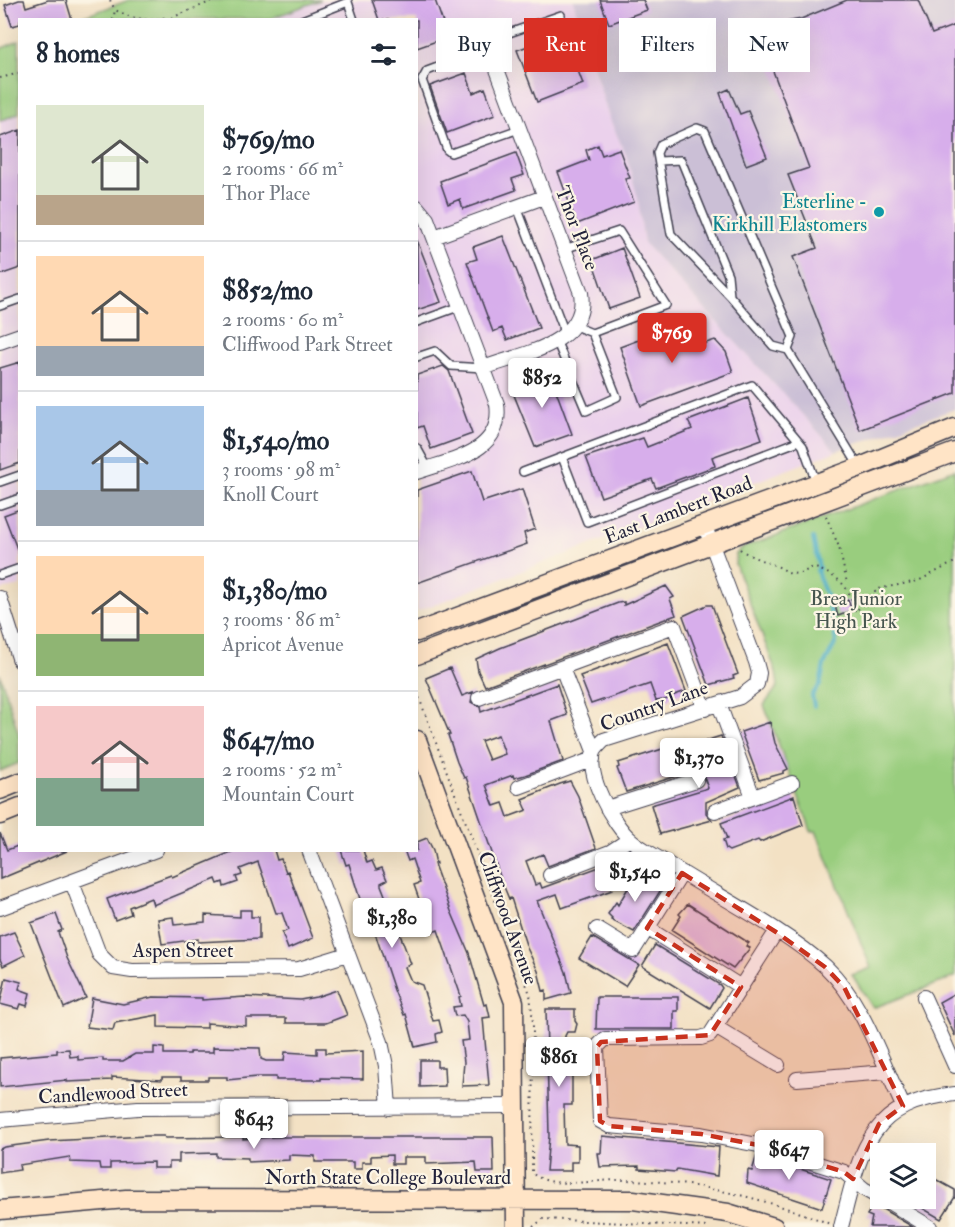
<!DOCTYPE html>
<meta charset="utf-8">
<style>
body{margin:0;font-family:"IM FELL Double Pica",serif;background:#f2f2f3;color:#1f2937;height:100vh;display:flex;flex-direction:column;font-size:22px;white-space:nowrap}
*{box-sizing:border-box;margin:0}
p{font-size:20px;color:#747a83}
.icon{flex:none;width:33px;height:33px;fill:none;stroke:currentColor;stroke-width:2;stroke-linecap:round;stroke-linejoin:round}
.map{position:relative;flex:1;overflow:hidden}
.side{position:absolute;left:18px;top:18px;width:400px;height:834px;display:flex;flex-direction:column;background:#fff;border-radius:0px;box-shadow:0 6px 24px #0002}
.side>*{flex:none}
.banner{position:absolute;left:436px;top:18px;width:428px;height:54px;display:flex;gap:12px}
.fabs{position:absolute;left:870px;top:1143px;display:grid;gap:12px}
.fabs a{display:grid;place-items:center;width:66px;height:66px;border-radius:0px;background:#fff;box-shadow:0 6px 24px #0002;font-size:30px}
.price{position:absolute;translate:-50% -51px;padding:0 14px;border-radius:6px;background:#fff;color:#222;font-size:20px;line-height:39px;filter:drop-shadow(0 2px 3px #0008)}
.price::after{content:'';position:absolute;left:50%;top:36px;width:18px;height:14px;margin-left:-9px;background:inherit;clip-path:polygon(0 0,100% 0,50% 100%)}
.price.on{background:#d93025;color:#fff}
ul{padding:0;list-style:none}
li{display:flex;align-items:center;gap:18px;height:150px;padding:0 18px}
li+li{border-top:2px solid #e0e1e3}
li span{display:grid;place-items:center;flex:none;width:168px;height:120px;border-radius:0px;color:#555}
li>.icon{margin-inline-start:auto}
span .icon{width:72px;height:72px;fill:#fffc;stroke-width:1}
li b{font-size:26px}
h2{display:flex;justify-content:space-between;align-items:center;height:72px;padding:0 18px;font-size:26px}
.pill{padding:0 21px;border-radius:0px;background:#fff;box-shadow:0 6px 24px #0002;font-size:21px;line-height:54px}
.pill.on{background:#d93025;color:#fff}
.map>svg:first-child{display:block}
.built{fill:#ebd1ec}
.industrial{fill:#cbbfd6}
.green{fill:#99cd7e;stroke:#5e785c;stroke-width:1.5}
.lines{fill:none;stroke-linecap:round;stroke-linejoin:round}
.stream{stroke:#46acc6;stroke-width:4}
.building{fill:#d7aeeb;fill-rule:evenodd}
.lane-casing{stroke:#413f50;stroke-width:10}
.street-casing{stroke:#413f50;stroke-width:16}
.secondary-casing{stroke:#413f50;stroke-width:21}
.path{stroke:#413f50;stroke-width:2;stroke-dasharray:1.5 4.5;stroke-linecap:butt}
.lane{stroke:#fff;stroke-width:7}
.street{stroke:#fff;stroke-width:14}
.secondary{stroke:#ffe4c6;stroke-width:18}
.marked{fill:#c8321e;fill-opacity:0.2;stroke:#c8321e;stroke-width:4.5;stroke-dasharray:12 8;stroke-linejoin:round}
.culture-dot{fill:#0f9aa8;stroke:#fcf5e5;stroke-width:2}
.labels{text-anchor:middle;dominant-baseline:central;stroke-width:4.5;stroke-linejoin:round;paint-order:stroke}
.culture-label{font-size:20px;fill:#0d838f;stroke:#fcf5e5;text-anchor:end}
.street-label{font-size:20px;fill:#22223b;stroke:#fcf5e5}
.park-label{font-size:20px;fill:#46554f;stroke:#fcf5e5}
</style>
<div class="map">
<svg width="955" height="1227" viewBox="0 0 955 1227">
<rect width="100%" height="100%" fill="#fcf5e5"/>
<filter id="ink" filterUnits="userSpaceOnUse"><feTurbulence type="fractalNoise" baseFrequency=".0167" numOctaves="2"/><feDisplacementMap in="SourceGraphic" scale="12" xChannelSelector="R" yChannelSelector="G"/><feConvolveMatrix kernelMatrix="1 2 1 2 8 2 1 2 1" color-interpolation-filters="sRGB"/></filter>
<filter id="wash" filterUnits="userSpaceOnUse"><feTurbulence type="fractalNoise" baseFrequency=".008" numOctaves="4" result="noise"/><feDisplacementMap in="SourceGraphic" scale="24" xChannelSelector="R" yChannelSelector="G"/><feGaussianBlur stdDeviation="1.35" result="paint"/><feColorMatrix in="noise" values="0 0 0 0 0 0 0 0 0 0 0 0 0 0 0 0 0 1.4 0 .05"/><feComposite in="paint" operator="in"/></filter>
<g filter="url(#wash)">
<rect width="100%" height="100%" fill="#f3e1c4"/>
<path class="built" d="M321,0H573L609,117L626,155L638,198L644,243L836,451L417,611V20H269Z
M19,113L20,586L0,590V121Z"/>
<path class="industrial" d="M573,0H955V409L836,451L644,243L638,198L626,155L609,117Z"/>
<path class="green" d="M129,0H321L269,19H77Z
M19,41V113L0,121V49Z
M955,469V977L873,1008L852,975L871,968L816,831H811L764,705L778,686L776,672L735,564L736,554L742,548Z
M0,674L19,735V763L0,771Z"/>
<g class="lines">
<path class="stream" d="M813,538L819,568L817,570C819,580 824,588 827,598C831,610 833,629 836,642L824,665L820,685L812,695L814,706"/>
</g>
<g id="blocks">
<path class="building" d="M19,0H24L26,7L48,0H66L72,20H20V24L12,26L5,5Z
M372,0H435L448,37L417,48V20H379Z
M600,0H643L647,10L609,24Z
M847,0H918L932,34L955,25V393L860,430L793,257L817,248L788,175L809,168L763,44L781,33L776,24L801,19Z
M564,33L583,84L537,102L517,50Z
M466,73L473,93L485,88L495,115L447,133L430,86Z
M729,89L740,114L748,111L767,157L746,165L720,93Z
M20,130V268L0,275V137Z
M598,145L602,155L619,149L630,178L625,179L634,202L577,224L558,172L589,160L586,150Z
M516,153L524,175L512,179L516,190L463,209L460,199L448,204L440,181Z
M503,236L539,328L507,340L502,328L493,332L467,262L477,259L473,247Z
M417,240L441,302L417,310Z
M622,248L640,298L609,309L592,260Z
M673,327L675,335L688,330L694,347L715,340L726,352L733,372L641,406L620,347Z
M20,362V463L0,470V368Z
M443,366L449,371L472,434L431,449L423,426L417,428V375Z
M548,369L572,434L535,447L514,395L524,390L520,379Z
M748,398L762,439L712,457L715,466L656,488L652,479L601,497L586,457L643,438L647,447L692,429L688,421Z
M472,471L482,502L522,489L535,529L524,533L527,544L417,583V490Z
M20,509V553L19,554L4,515Z
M666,586L674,597L670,599L676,615L485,686L478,671L476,659L500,648L618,603L624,602V605Z
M848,600L852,611L838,616L835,606Z
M707,605H712L738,674L733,676L734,678L709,685L683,616Z
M668,643L686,691L669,697L670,699L656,701L650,684L591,704L580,676Z
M450,668L462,696L473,692L471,702L480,707L481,712L557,684L567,715L551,721L563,761L525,775L514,778L513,775L486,785L494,806L503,803L508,817L527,810L522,799L560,784L570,781L578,796L596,848L548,866L543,854L526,861L535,885L540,883L542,888L602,866L612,890L562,908L557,894L537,901L566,972L571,993L546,1000V990L543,991L538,971L527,948L511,898L509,899L502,882L466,777L464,778L457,762L448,735H450L426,678ZM498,735L505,754L489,760L481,741Z
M770,722L775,743L788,769L784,771V773L759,780L741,732Z
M721,736L740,787L706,802V813L712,820L660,834L651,805L708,788L692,745Z
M672,746L678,758L674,759L680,775L626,792L617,768L619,767L618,763Z
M794,796L803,825L760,842L758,840L729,851L726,849L723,840L727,839L721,823Z
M0,833L7,850L20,845V850L67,851L0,879Z
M427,838L433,850L436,864H434L451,911L469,953L484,1005L487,1004L490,1017L483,1018L489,1085L462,1086L464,1062L461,1041L469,1040L467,1022L463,1015L455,1016L453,1007L461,1006L459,997L461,996L438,930L433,932L431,927L424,929L420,918L425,916L414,885L420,883L412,859L408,861L404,850H417V842Z
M236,850H274L277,860L281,859L286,872L288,871L313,938L288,949L282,933L288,930L282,913H276L258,862L240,869L242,875L236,877L238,882L224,887L223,882L218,884L216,879L153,905L151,898L129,907L131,914L115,920L107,899L171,875L172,877Z
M341,850H363L367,863L372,861L376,870L382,868L387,880L381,883V885L388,903L382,905L388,924L395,921L411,964L405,967L411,981L422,985L433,1021L439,1020L442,1032L436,1034L437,1042L415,1047L406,1014L404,1015L394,990L372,924L364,912L349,864L346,865Z
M637,873L662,888L634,932L611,920L612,918L608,914L616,902L618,905Z
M688,904L749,943L746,946L750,948L733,969L672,930L681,916L679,914Z
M240,910H251V917H259V939L198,942V939L162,944L158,919L173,917L174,925L205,922V915L240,917Z
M56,914L62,930L58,932L67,958L86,998L64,1008L31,923Z
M14,932L25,955L3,966L0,959V937Z
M592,937L639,965L625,986L579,958Z
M655,945L720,985L722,988L710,1008L642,966Z
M6,978L21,982L19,989L30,993L27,1006L21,1004L19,1009L0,1004Z
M337,990L347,1015L326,1023H286V1018H246V1026L207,1023V1028L158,1027V1015L115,1023L113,1030L87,1027L92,998L123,1004L153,997L202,998V1000L245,997L300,1000L316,997Z
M955,993V1036L939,1002Z
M597,997H678V1011H674V1029H596Z
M546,1009H575V1021L577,1024L575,1032H567L565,1036V1055L570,1054L572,1078V1105H564L565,1144L578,1145V1162H571V1171H546L549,1136Z
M154,1047L164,1048V1054H190V1052H213V1047L260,1048L261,1059L266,1061H284L285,1052L317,1054V1048H326V1053L363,1051V1079L321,1078V1080H276V1077H257L227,1080V1077H208V1080H181V1077H162V1080L112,1077V1080L67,1082V1080L0,1087V1058L57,1053V1050L69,1049L70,1057L78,1056V1060L103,1058V1061H123L135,1054H154Z
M420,1060H437V1067H444L445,1086L420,1087Z
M147,1136H164L165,1138L243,1137V1139L275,1137H493L494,1172H477L476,1162L426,1164V1157H403V1164H392V1155L371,1156V1162H362V1169H353V1162H315V1156L289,1155V1160L248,1162V1158L216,1157V1153L179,1154V1162H169V1168H153V1162L110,1163V1169H100L99,1163L70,1162L69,1157L19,1165L20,1170L0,1173V1149L4,1147L49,1141Z
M602,1136L719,1147L717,1176L677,1169L676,1172L639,1169V1166L600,1167L598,1153H601Z
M757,1155L831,1179L822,1208L747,1183L748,1170L752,1171Z
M926,1174L955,1190V1197L941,1219L905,1198H926Z
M873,1205L879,1207L913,1227H870L872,1217L867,1215Z"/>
</g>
</g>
<g filter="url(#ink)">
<use href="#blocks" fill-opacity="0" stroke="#413f50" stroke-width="1.5"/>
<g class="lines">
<g class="lane-casing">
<path id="lane" d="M302,20L348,2L354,20
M519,129L451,153L447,150L422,80L427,71L489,48L509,33L561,15
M659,161L681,160L728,275L730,296L773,346L788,350L858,465
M517,207L562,325L563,335
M564,249L619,231L666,305L592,333
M730,296L671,234L657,153L661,144L697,128L705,131L793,337L788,350
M0,306L20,299
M417,322L461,306
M556,340L586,411L617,397L592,333L575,326
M417,357L435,351L451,366L483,368
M417,448L428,468
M562,457L587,522L799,441
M523,472L752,385L803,446L816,482
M0,482L20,475
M0,505L20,498
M0,575L20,568"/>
</g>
<g class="street-casing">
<path id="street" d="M417,207L427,219L497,404C504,452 453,459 417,472
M434,237L544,197
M0,342L20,335
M483,368C521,354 589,344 581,293L489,48
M704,524L756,662L759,673L757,684L740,697L604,740C601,743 597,747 595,750C583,772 614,826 631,840C641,849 654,855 665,862C715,895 783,928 826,967C864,1003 881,1060 903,1106
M0,598L20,661
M562,668L594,751
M479,698L674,626L705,709
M719,704L753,797
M519,787L593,759
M607,808L696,780
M715,811L792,783
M309,850L381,1042L386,1066L389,1108
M550,875L610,852L630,839
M72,882L99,954L113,968L132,971L299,969L348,954
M0,908L156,850
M647,928L741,987
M597,929L633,951L682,873
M776,932L710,1035L701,1038L605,1039L597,1047L600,1121L609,1126L701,1134L758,1145L844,1172L864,1189L880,1198
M924,997L955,1066
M717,1028L778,1065
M797,1079L887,1072
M0,1120L138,1108L515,1106
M882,1198L930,1227
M841,1227C860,1153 867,1102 955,1094"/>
</g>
<g class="secondary-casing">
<path id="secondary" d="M417,632L860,467L955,428
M417,655L955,452
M417,740L514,1002L516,1227
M0,790L20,782
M0,815L20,807
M0,1210L126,1199L633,1200L728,1213L774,1227"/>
</g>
<path class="path" d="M110,0L115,10
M113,20L115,10L131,17L148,20
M151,20L168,17
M166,20L215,0
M0,78L20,73
M826,516L839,547L847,583
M740,549C755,561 775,562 790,574L802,573L813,567C839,577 849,584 855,612L878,589L918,581L955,562
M417,692L530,994L533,1023L532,1173C552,1190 593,1180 618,1180C690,1180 763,1197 830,1224
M533,1227L543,1219L708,1227"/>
<use href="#lane" class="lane"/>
<use href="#street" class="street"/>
<use href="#secondary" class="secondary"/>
</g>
</g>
<path class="marked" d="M682,873L776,932L825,967L844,987L903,1106L879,1124L853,1179L844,1172L758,1145L701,1134L609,1126L600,1121L597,1047L601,1042L710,1035L741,987L647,928Z"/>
<circle class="culture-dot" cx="879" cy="212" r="6"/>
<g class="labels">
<g class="culture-label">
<text x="867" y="201">Esterline -<tspan x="867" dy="23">Kirkhill Elastomers</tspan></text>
</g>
<g class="street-label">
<text transform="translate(577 228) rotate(69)">Thor Place</text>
<text transform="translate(678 510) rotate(-21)">East Lambert Road</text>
<text transform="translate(654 706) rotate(-20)">Country Lane</text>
<text transform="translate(508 918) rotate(70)">Cliffwood Avenue</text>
<text x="183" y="950">Aspen Street</text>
<text transform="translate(113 1093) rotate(-3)">Candlewood Street</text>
<text x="388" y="1177">North State College Boulevard</text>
</g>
<g class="park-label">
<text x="856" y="598">Brea Junior<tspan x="856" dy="23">High Park</tspan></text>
</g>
</g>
</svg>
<div class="fabs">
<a><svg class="icon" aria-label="layers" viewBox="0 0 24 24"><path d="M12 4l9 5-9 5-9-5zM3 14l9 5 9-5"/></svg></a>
</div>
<b class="price on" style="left:672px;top:364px">$769</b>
<b class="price" style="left:542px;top:409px">$852</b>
<b class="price" style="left:699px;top:789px">$1,370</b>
<b class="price" style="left:635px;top:903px">$1,540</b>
<b class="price" style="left:392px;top:949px">$1,380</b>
<b class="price" style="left:559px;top:1088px">$861</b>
<b class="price" style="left:254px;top:1150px">$643</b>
<b class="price" style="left:789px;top:1181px">$647</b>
<div class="banner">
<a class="pill">Buy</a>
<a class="pill on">Rent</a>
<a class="pill">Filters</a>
<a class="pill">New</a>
</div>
<section class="side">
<h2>8 homes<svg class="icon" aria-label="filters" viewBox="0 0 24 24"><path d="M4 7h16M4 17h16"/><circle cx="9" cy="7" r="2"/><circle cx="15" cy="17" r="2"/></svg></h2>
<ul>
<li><span style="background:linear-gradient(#dfe7d0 75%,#b9a48a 0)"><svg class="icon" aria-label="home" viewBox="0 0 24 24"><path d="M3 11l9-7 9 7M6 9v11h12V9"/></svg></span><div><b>$769/mo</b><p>2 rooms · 66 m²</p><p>Thor Place</p></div></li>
<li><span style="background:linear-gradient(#ffd9b3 75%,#9aa5b1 0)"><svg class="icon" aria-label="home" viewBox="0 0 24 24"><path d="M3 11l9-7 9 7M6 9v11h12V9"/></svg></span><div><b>$852/mo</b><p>2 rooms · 60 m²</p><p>Cliffwood Park Street</p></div></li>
<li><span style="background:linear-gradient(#a9c7e8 70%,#9aa5b1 0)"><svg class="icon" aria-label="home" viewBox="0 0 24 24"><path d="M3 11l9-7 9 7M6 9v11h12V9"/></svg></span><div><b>$1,540/mo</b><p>3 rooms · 98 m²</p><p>Knoll Court</p></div></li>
<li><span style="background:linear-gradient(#ffd9b3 65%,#8fb573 0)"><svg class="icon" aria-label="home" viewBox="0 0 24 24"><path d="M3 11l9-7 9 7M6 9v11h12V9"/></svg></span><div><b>$1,380/mo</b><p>3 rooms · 86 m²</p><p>Apricot Avenue</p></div></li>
<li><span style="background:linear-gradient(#f6c9c9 60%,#7fa58c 0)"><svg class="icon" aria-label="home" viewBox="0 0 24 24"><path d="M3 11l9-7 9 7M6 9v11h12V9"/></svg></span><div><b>$647/mo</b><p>2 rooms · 52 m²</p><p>Mountain Court</p></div></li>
</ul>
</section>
</div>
